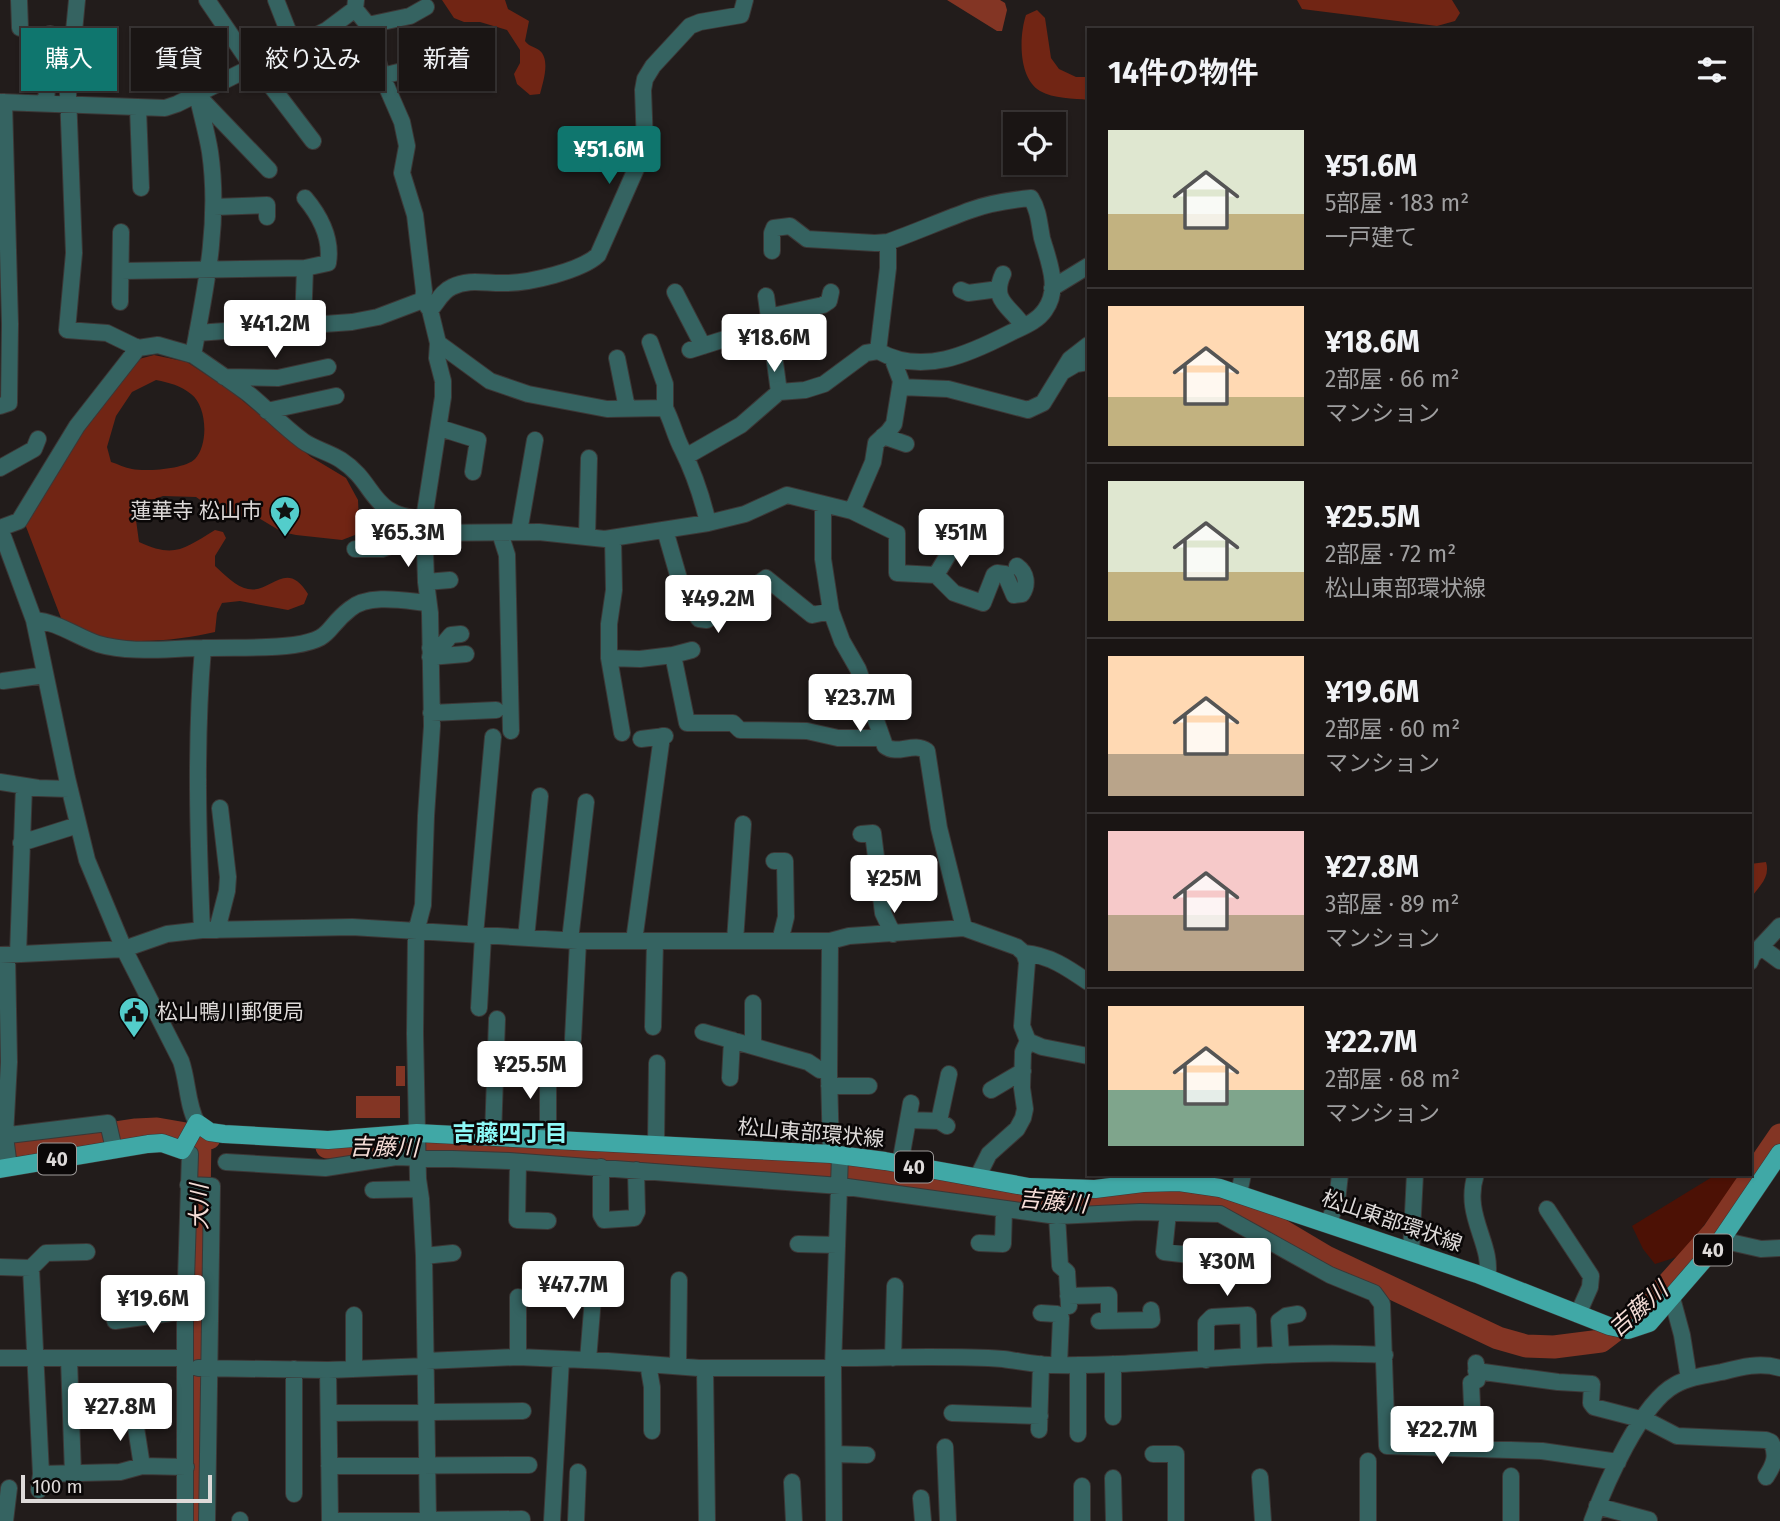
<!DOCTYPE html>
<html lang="ja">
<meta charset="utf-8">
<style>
body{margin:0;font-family:"Fira Sans","Noto Sans JP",sans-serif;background:#231e1d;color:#f1f3f6;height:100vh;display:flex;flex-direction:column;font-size:26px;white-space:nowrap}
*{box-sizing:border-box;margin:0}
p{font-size:23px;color:#9f9fa0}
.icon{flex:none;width:38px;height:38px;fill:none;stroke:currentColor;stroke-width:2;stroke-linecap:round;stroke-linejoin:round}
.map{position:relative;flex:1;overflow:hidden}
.drawer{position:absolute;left:1087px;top:28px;width:665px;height:1148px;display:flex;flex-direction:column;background:#1a1514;border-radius:0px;box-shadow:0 2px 5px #0004,0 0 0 2px #383434}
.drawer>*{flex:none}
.hud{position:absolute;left:21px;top:28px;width:665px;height:63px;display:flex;gap:14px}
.fabs{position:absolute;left:1003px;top:112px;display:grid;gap:14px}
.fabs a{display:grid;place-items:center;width:63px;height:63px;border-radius:0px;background:#1a1514;box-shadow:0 2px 5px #0004,0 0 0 2px #383434;font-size:35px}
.scale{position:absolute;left:21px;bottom:18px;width:191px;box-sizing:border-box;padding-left:7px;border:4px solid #dedad9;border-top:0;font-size:19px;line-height:24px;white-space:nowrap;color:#dedad9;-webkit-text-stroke:5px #0a0707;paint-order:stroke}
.price{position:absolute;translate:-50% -60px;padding:0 16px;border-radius:7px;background:#fff;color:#222;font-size:23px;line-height:46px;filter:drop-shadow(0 2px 4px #0008)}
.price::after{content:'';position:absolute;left:50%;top:42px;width:21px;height:16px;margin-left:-10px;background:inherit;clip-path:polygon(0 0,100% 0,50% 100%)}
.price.on{background:#0f766e;color:#fff}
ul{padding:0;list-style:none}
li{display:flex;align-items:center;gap:21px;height:175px;padding:0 21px}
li+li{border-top:2px solid #383434}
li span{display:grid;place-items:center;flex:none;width:196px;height:140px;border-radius:0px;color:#555}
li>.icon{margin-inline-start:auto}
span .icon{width:84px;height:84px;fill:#fffc;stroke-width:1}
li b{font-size:30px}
h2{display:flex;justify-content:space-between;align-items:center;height:84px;padding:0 21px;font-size:30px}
.pill{padding:0 24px;border-radius:0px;background:#1a1514;box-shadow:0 2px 5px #0004,0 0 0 2px #383434;font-size:24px;line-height:63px}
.pill.on{background:#0f766e;color:#fff}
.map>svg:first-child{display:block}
.green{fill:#4c1105}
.forest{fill:#712514;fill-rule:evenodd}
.water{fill:#833524}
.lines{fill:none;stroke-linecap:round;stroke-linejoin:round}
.river{stroke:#833524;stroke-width:23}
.minor-casing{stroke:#3c3736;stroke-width:18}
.major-casing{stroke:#3c3736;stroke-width:19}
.minor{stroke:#356361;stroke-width:16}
.major{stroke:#40a8a6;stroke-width:18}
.labels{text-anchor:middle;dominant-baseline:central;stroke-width:5;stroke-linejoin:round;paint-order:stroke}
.shield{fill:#0a0707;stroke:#9e9b9a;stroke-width:2}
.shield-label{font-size:19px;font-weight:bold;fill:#dedad9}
.poi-label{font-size:21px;fill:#dedad9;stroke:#0a0707;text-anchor:end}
.street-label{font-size:21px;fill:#dedad9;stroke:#0a0707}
.neighbourhood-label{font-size:23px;font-weight:bold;fill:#8df8f6;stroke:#0a0707}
.water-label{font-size:23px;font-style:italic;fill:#f5ddd7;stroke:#0a0707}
</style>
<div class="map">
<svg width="1780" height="1521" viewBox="0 0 1780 1521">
<rect width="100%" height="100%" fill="#221c1b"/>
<path class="green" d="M1717,1174H1733L1736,1178L1735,1185L1680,1256L1655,1264L1643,1249L1632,1226Z"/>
<path class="forest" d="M442,0H505L508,9L529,21L525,41C530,47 533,46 539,50C551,59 543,82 540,94L530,95L517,84L514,74L520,63V50L507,30L480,22H464L454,18Z
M1297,0H1452L1460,13L1455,21L1437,26L1302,9Z
M1037,10L1045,18L1051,58L1059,69L1076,77H1088V100C1074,98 1053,99 1040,91C1018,78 1019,36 1026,15Z
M154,355L187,362L231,391L311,457L346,478L358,500L359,522L355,535L342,540L296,535L282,532L257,517L224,516L196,497L163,496L147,502L136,520L139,542C175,559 185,548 215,530L223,532L226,538L215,556V566C224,574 236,587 248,589C271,594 286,558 308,594L304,604L288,610L240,601L222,603L217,613L215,632C180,640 130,646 95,635C84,632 72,624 61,618L25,524L82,429L139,359ZM156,380C170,383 180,385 191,394C207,406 209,444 195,459C185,469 146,472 132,469C125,468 118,464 111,462L107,447L116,416L132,392Z
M1766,862C1771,879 1757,887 1750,900V864Z"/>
<path class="water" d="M947,0H1000L1005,3L1007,10L1002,31H997Z
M396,1066H405V1086H396Z
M356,1096H400V1118H356Z"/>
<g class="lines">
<path class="river" d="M327,1147L473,1148L717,1162L872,1175L1064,1206L1163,1201L1210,1200L1226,1203L1247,1210L1326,1257L1498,1338L1526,1346L1554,1347L1601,1341L1635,1315L1664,1288L1713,1233L1780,1135
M0,1150L136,1130L157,1129L209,1138
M197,1521L196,1389L200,1137"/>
<g class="minor-casing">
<path id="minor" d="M19,0L20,28
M77,0L68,94L74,253L67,330L107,333L138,348
M207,0L252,66
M276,0L294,46
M355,9L368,25L382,76L402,122L407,146L402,173L415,215L424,291L423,300L430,310L438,343L437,358L443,381V397L424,519L426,582L430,613L432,726L426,816L423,905L416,932L415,1034L418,1179L421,1199L424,1256L428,1521
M368,25L410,16L426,7
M313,37L323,59
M255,65L313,141
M382,76L427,65
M198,96L269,170
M0,102L165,108L177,104L327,30L355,9L356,0
M46,104L50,34
M138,108L141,188
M1031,198C1039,211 1039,223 1042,238C1048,260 1061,288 1045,310C1037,322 1022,327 1010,333C969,354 922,376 878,351L888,268V242C916,232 943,220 971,210C990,203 1010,200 1031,198Z
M214,207L267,205V217
M772,251V233L774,228L790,226L807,239L875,243L888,242
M305,268L328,263C332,239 320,216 305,198
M121,271L305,268L303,325
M1003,274C990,302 1012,307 1023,326
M1052,288L1088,266
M961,290L968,293L999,289
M675,292L703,346
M766,296L779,392
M120,302L121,232
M430,310C438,302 441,292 452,287C469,278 487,284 506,283C529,283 581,271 598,255L643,153L645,145L643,90L645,79L653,66L690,26L700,22L741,15L745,0
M768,317L823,305L829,301L831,292
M197,333L352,322L378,317L423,300
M650,342L665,384V408
M438,343L490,381L528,394L607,409L665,408C672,421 675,436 682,449C694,473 702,497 708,523
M690,350L769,325
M193,355C212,368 231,381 250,395C268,410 284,427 303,441C314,449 329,452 341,460C378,484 368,516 424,519
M617,358L627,408
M1064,371L1076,364L1088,362
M224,377L278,378L328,367
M900,387L948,389L1028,410L1043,403L1070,359L1088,345
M0,406L9,403L10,324L4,102
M267,411L336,396
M440,428L478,440L473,472
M883,436L906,444
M687,456L741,425L779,392L805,390L824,384L866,353L878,351
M0,468L34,449L38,439
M823,504V559L831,611L842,641L858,669L885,746C898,756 913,741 927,751L939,828L964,928
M852,511L873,462L876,443L888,432L894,424L901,381L893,360
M0,528L34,620L67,778L87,860L124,949L181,1061C188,1081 187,1105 197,1123
M0,528L19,521L77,426L138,348L158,345L193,355C206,287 220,221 210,152C207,133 201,113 197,94
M665,530L680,582L681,594L699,619L707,620L766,578L812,615L831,611
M519,532L535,440
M500,533L507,555L511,731
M587,537L589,458
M613,538L614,590L609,624V658L640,659L673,655L687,723H733L740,730L807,731L838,738H880
M355,549H382L426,533L539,532L605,539L708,523L745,514L787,495L852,511L897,533V573L936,575L954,593L983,603L994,575L997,573L1005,574L1014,595L1022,594C1028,585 1027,573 1017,566
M936,575L954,545L968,540
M426,582L450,580
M34,620C58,622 75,636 98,644C132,654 169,648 204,648C234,647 264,649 294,645C334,639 324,629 350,609C369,593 406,601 428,603
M430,648H440L451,635L461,634
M673,655L692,650
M430,657L466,654
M609,658L622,733
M3,681L45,675
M431,713L496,710
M641,739L665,736
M0,782L38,788L69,789
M861,834L873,833L883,913L893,934
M21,843L78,825
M774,861H785L786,917L780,941
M202,930C198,836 195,742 203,648
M217,930L227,891L228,877L220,808
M475,935L493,737
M526,938L540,796
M570,940L586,802
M634,941L662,736
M735,941L743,824
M830,941L829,1074L831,1154
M1761,947L1780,961
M1024,953C1049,955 1068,968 1088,982
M18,954L24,786
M0,955L124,949L167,934L202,930L352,927L578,941H830L849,936L964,928L1017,947L1024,953L1027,962L1022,1026L1028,1041L1042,1047L1088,1056
M7,955L9,1062L5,1136L9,1167
M1750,962L1752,956L1780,926
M753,1003V1045
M479,1008L483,936
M653,1027L655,941
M703,1032L808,1062L820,1070H829
M573,1039L578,941
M730,1078L732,1040
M829,1086H869
M991,1090L1023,1071
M908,1120L939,1121L947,1126
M939,1121L949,1074
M0,1136L108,1123L114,1149
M493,1136L497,1019
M548,1138V1065
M656,1144L657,1063
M182,1150L190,1154L185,1311V1521
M226,1162L325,1168L396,1157L509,1161L840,1186L1057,1216L1140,1212L1220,1214L1330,1275L1374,1293L1382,1304L1387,1446L1542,1451L1618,1462
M518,1162L517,1220L548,1221
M900,1164L911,1103
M601,1167V1215L604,1220L634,1218L637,1212L636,1170
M1476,1174C1462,1216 1494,1244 1487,1278
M977,1178L989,1154L1017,1129L1023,1118L1025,1109L1022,1088L1023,1052L1028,1041
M188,1185L212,1186L207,1521
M373,1190L419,1189
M1239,1193L1243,1174
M1547,1209L1591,1276L1590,1287L1578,1314
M1168,1213L1164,1252L1190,1255
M1057,1216L1060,1266L1067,1272L1069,1306
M1328,1224L1337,1201L1340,1174
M1721,1240L1761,1249L1780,1248
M979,1243L1003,1244L1004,1209
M798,1244L837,1245
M1411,1252L1415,1174
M424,1256L453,1253
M0,1267L31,1268L46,1253L87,1252
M31,1268L41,1474L39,1490
M1068,1296L1109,1295V1321
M518,1297V1357
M1672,1298L1682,1335L1689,1379
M1041,1313L1057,1314L1061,1318L1059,1365
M115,1321L185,1311
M1099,1321L1152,1320L1151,1310
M1281,1354L1279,1321L1286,1316L1298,1314
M0,1358H185
M834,1358C890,1358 947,1355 1003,1359C1019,1361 1035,1365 1051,1365C1162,1367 1273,1348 1385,1355
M893,1358L895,1286
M69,1359L73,1474
M588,1360L594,1285
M1206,1360V1323L1212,1317L1248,1315L1249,1355
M426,1361L518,1357L608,1361L699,1368H833
M648,1364L652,1387V1431
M1078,1365V1434
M678,1366L679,1280
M198,1368L328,1370L426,1366
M705,1368L707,1521
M294,1369V1494
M354,1369V1315
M328,1370L330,1521L522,1519
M1476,1371L1558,1382L1592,1384L1591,1403L1594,1407L1648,1421L1677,1436L1766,1440L1771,1442C1778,1455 1774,1465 1766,1477
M329,1413L523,1411
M952,1413L1040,1416
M134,1415L142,1466
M1113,1417V1364
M1039,1430L1041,1364
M945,1447L948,1521
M1474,1449L1471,1383L1477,1380L1476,1363
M834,1454L867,1455
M1153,1454H1176V1521
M329,1466L529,1465
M41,1474L120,1472L142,1466L186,1467
M1511,1476V1521
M1260,1477L1263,1521
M1113,1478L1114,1521
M792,1482L794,1521
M921,1498L923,1521
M1597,1506L1649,1520
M240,1520V1521
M5,1521L9,1488
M552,1521L561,1359
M576,1521L578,1472
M834,1521L833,1368L840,1155
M1082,1521V1486
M1368,1521V1461
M1592,1521C1605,1485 1641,1403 1675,1385C1689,1377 1706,1375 1722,1372C1741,1367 1760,1362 1780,1368"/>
</g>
<g class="major-casing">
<path id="major" d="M0,1169L148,1144L162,1143L182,1150L197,1123L210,1132L224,1134L328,1140L417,1133L831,1154L885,1161L1029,1187L1095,1189L1143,1183L1179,1182L1220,1188L1477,1274L1609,1326L1628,1330L1649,1323L1721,1240L1780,1153"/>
</g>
<use href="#minor" class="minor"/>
<use href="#major" class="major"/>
</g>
<defs>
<g id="sight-pin" transform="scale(1.575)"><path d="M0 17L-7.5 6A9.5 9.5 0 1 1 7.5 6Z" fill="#53cdcb" stroke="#0a0707"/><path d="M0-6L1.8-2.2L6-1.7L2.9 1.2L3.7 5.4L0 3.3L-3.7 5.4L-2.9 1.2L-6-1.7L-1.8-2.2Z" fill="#111"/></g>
<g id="civic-pin" transform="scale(1.575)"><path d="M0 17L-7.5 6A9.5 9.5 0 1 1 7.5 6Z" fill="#53cdcb" stroke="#0a0707"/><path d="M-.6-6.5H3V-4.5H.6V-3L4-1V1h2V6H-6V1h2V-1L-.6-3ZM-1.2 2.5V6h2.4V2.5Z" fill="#111"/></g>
</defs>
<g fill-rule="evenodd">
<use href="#sight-pin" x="285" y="511"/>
<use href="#civic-pin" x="134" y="1012"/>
</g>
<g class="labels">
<g class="shield">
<rect x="38" y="1143.5" width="38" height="31" rx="5"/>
<rect x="895" y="1151.5" width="38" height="31" rx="5"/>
<rect x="1694" y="1234.5" width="38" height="31" rx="5"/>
</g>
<g class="shield-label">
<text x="57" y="1159">40</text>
<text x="914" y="1167">40</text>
<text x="1713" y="1250">40</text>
</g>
<g class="poi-label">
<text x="262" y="511">蓮華寺 松山市</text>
<text x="157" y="1012" text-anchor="start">松山鴨川郵便局</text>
</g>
<g class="street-label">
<text transform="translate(811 1133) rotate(5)">松山東部環状線</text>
<text transform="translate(1392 1221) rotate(19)">松山東部環状線</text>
</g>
<g class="neighbourhood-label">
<text x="510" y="1133">吉藤四丁目</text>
</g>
<g class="water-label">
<text transform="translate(384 1147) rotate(1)">吉藤川</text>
<text transform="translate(1053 1201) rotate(5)">吉藤川</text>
<text transform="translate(199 1207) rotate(-90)">大川</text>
<text transform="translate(1638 1309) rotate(-41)">吉藤川</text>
</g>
</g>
</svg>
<div class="fabs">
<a><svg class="icon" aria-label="locate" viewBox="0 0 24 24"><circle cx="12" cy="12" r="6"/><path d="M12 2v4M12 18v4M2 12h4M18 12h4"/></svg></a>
</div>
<div class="scale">100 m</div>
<b class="price on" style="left:609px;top:186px">¥51.6M</b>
<b class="price" style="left:275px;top:360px">¥41.2M</b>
<b class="price" style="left:774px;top:374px">¥18.6M</b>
<b class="price" style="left:408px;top:569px">¥65.3M</b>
<b class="price" style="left:961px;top:569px">¥51M</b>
<b class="price" style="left:718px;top:635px">¥49.2M</b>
<b class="price" style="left:860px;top:734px">¥23.7M</b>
<b class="price" style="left:894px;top:915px">¥25M</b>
<b class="price" style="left:530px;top:1101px">¥25.5M</b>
<b class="price" style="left:1227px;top:1298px">¥30M</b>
<b class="price" style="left:573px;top:1321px">¥47.7M</b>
<b class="price" style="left:153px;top:1335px">¥19.6M</b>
<b class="price" style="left:120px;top:1443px">¥27.8M</b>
<b class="price" style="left:1442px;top:1466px">¥22.7M</b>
<div class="hud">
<a class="pill on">購入</a>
<a class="pill">賃貸</a>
<a class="pill">絞り込み</a>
<a class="pill">新着</a>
</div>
<section class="drawer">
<h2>14件の物件<svg class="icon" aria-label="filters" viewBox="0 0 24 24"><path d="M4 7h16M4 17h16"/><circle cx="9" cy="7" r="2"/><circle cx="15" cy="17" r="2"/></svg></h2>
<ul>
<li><span style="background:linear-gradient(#dfe7d0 60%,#c2b280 0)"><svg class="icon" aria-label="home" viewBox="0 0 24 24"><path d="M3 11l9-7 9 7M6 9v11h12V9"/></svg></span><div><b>¥51.6M</b><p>5部屋 · 183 m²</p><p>一戸建て</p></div></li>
<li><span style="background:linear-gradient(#ffd9b3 65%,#c2b280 0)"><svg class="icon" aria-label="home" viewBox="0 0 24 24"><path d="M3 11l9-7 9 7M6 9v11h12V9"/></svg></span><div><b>¥18.6M</b><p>2部屋 · 66 m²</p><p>マンション</p></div></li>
<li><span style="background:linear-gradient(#dfe7d0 65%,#c2b280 0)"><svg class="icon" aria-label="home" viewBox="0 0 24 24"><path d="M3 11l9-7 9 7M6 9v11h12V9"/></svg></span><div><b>¥25.5M</b><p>2部屋 · 72 m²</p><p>松山東部環状線</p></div></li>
<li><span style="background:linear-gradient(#ffd9b3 70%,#b9a48a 0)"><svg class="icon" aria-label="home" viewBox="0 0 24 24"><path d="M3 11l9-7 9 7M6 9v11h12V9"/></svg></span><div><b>¥19.6M</b><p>2部屋 · 60 m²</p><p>マンション</p></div></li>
<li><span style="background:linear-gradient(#f6c9c9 60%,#b9a48a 0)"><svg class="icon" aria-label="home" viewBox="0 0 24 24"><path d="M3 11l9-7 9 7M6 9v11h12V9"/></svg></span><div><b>¥27.8M</b><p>3部屋 · 89 m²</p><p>マンション</p></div></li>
<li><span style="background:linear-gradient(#ffd9b3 60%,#7fa58c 0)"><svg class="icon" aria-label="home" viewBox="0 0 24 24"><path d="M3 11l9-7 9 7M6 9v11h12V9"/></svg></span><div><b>¥22.7M</b><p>2部屋 · 68 m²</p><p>マンション</p></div></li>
</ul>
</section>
</div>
